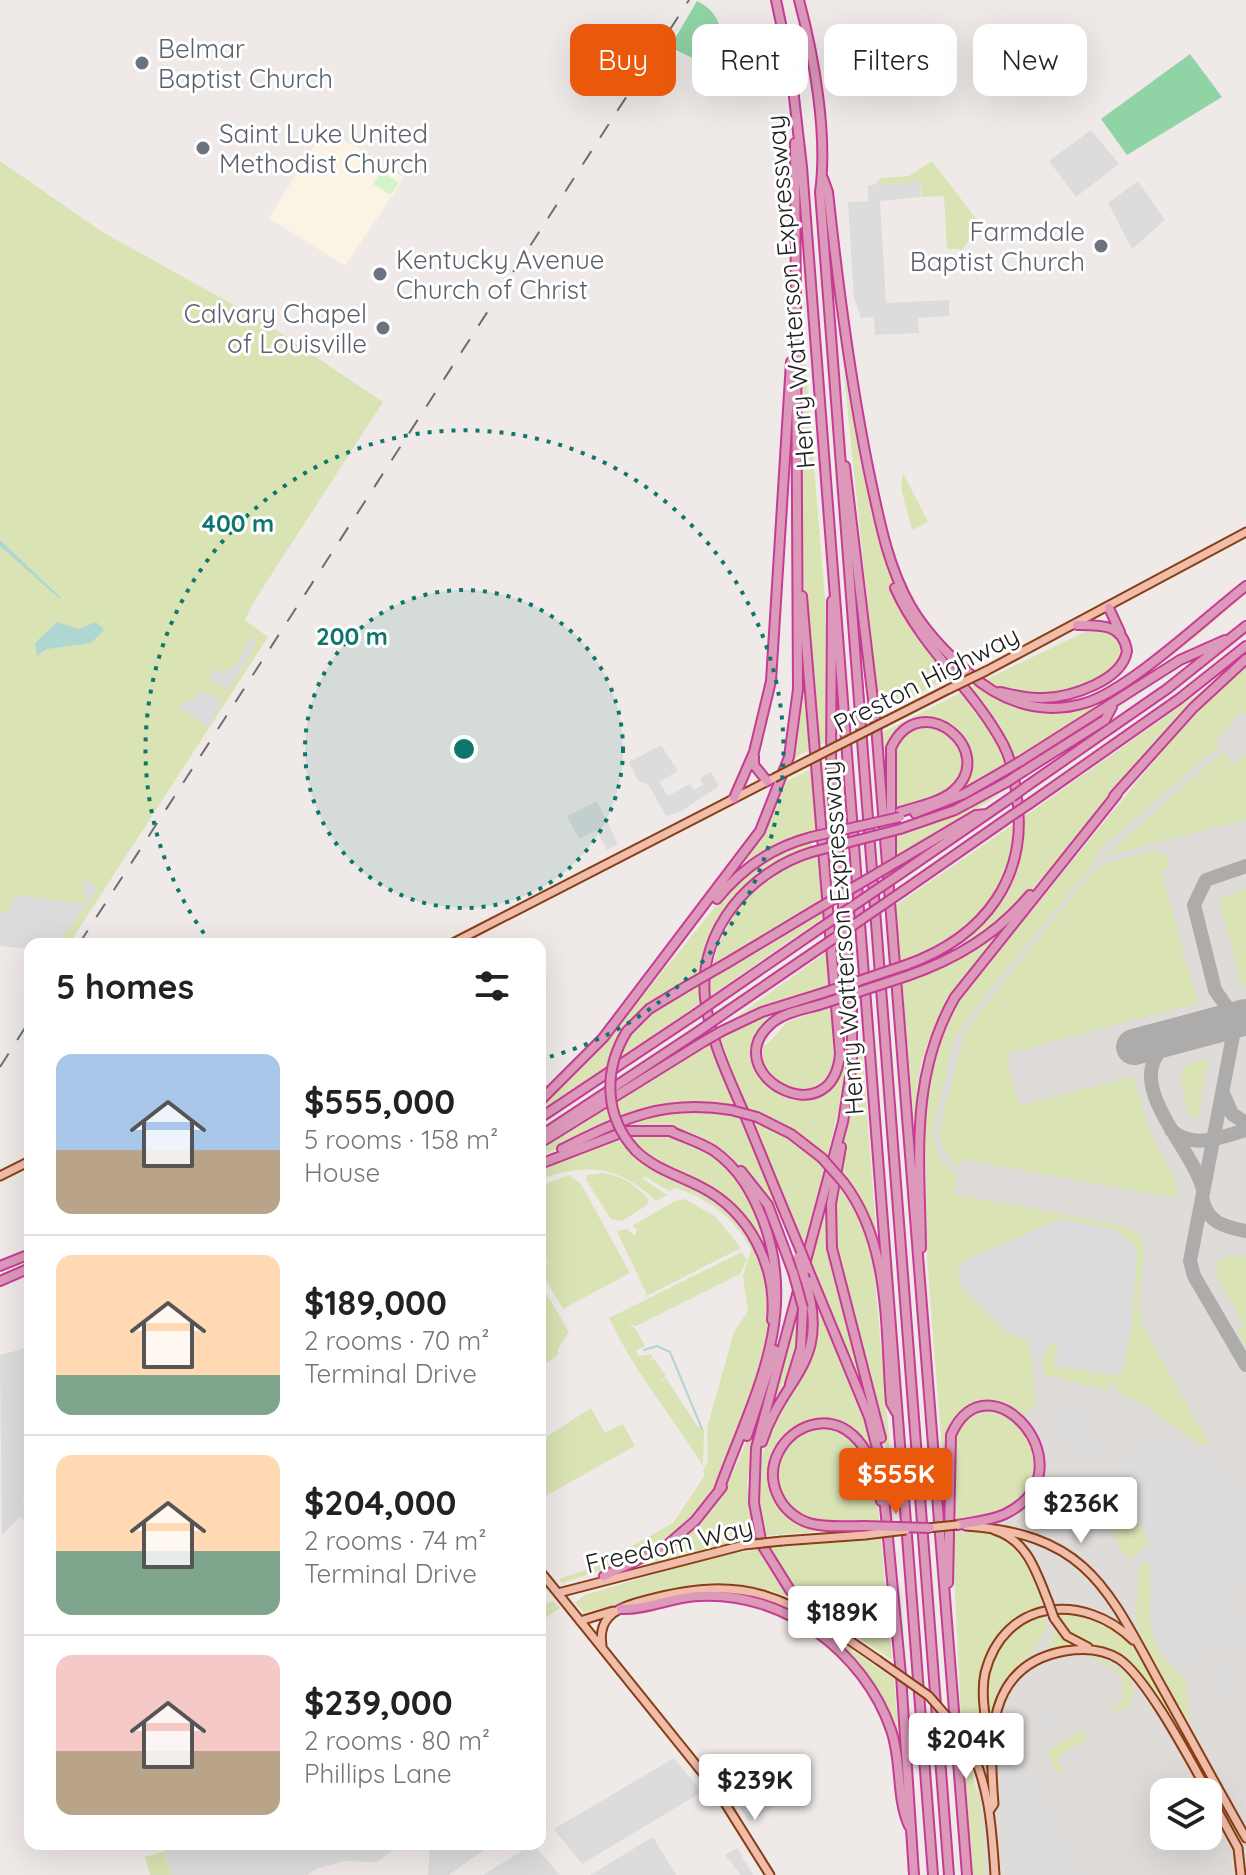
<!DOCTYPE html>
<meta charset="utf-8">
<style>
body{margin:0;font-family:Quicksand,sans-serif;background:#f6f6f6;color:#222;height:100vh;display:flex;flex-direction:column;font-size:30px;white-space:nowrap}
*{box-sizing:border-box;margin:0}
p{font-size:26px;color:#767676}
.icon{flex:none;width:44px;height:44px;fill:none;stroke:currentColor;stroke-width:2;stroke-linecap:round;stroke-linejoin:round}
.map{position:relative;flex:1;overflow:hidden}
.sheet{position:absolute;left:24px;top:938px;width:522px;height:912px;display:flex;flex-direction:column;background:#fff;border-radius:16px;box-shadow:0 8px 32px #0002}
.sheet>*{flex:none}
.banner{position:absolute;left:570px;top:24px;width:556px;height:72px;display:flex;gap:16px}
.buttons{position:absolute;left:1150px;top:1778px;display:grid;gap:16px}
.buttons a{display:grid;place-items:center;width:72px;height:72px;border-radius:16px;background:#fff;box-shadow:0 8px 32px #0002;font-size:40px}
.price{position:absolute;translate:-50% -68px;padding:0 18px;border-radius:8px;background:#fff;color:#222;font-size:26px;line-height:52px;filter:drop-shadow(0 2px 4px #0008)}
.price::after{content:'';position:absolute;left:50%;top:48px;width:24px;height:18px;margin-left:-12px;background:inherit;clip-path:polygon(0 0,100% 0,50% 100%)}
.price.selected{background:#ea580c;color:#fff}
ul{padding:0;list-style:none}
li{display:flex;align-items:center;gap:24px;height:200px;padding:0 32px}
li+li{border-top:2px solid #e0e0e0}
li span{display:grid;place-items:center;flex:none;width:224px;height:160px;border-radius:16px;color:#555}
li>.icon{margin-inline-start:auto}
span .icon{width:96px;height:96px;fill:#fffc;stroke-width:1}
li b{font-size:34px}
h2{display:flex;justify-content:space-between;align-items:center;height:96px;padding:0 32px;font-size:34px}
.tag{padding:0 28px;border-radius:16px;background:#fff;box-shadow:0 8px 32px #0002;font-size:28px;line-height:72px}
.tag.selected{background:#ea580c;color:#fff}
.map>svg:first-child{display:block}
.education{fill:#fbf4e4}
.airport{fill:#dedbd9;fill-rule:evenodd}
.grass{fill:#d9e3b4}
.park{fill:#d4f3cb}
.pitch{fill:#90d4a5}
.parking{fill:#dcdcdc}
.water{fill:#aed7d4}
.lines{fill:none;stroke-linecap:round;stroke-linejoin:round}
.stream{stroke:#aed7d4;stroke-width:2}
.taxiway{stroke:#aeacab;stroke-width:14}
.runway{stroke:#aeacab;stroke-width:36}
.major-casing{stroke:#893e13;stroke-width:11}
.highway-casing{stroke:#c63c95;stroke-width:12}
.major{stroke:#f1bdab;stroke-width:7}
.highway{stroke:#dd99ba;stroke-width:8}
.rail{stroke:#6e6e6e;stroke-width:2;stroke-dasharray:16 16;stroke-linecap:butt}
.major-bridge-casing{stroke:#893e13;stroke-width:11;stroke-linecap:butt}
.highway-bridge-casing{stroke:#c63c95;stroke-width:12;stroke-linecap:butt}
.major-bridge{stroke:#f1bdab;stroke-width:7}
.highway-bridge{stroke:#dd99ba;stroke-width:8}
.ring{fill:none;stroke:#0f766e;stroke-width:4;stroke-dasharray:4 8}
.worship-dot{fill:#6b7280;stroke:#fff;stroke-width:3}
.labels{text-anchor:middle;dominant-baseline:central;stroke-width:6;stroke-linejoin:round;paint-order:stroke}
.worship-label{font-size:26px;fill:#5b616d;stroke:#fff;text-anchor:start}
.street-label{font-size:26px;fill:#202020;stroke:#fff}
.centre{fill:#0f766e;stroke:#fff;stroke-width:4}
.ring-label{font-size:24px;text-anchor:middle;font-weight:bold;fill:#0f766e;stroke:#fff;stroke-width:6;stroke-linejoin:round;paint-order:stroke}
</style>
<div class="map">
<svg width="1246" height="1875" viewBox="0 0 1246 1875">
<rect width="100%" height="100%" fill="#efeae8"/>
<path class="education" d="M325,128L404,178L345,266L269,218Z"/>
<path class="airport" d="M1246,688V1875H981L974,1727L944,1396L928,1119L957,1025L1076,870ZM1164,1792H1208V1836H1164Z"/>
<path class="grass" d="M0,161L104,233L261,320L383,402L253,603L245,620L268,637L69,944H0Z
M932,161L980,224L961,252L960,249H947L944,196L922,197L920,182L877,185L876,189L874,186L881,178L909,176Z
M798,275L825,599L826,742L816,746L800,532Z
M843,366C866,481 872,585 950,678L879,714Z
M903,473L928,522L912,530L901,488Z
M1241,593L1244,595C1173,660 1096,712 1014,760L1007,744L966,690L975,685L991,696L1027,708L1090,705L1119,691Z
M1093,628L1105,629L1117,636L1122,657C1095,699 1025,704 985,680Z
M803,664L809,750L794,758L801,714Z
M1246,665V714L1242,711L1218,739L1219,747L1099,850L1095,862L975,1008L954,1039L932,1134L940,1158L957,1176L954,1194L1124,1226L1141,1236L1145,1249L1139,1302L1143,1327L1209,1443L1202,1446L1138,1402L1117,1391L1114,1383L1110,1382L1106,1390L1045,1375L1042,1370L1046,1346L1058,1343L979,1284L976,1302L1006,1331L1030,1341L1036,1404L1022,1416L989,1405C935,1424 951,1442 945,1489L927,1257L925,1093L929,1070L958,1001L1193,713Z
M1205,689L1021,902L965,948L961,942C1002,910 1020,867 1025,816Z
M960,693L992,733L1008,764L964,790C965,778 971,766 969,753C963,725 929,709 904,726C893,733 890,748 883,754L881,733Z
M922,728C954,726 977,763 951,788C935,802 911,804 893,810C894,779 885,737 922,728Z
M1223,752L1234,764L1246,754V820L1104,856Z
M827,761L831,826L823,828L818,765Z
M811,769L816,830L776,847L740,870L772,816L787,781Z
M999,795L894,859V835Z
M1018,821C1005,905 977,931 900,963L896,905Z
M811,841L812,847C752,870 714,908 702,973L637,1015L617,1038L607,1067L540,1110V1106L603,1045L733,885L769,858Z
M1157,850L1166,855L1170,868L1161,871L1198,1003L1006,1054L1019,1106L1134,1076L1148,1127L1178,1186L1175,1198L962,1159L959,1168L943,1149L939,1131L965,1031L1090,874L1107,863Z
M833,851L837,892L829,897L825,853Z
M818,855L822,901L712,967C727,910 761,871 818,855Z
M1246,889V987L1240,982L1220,902L1225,896Z
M823,909V918L710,996V976Z
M1010,923C973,968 932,1011 920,1071C916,1092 918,1114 915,1133L902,982L959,959Z
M841,942L845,981L837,984L833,948Z
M827,952L830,986L733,1019Z
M701,982L700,1003L616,1062C630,1020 665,1003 701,982Z
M830,994V998C812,1005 777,1012 764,1028C718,1082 830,1136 842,1064C846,1045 840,1022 839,1003L847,1000L844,1086L827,1158L789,1129L748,1111L717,1038L754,1020Z
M831,1006C833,1023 838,1044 834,1061C823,1110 752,1090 764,1044L767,1045L787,1022Z
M709,1043L736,1107L677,1102L618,1117L614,1103Z
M862,1044L877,1243L839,1171L858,1045Z
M1208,1058L1198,1118L1188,1114L1180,1075L1185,1065Z
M607,1107L611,1121L540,1157V1148Z
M663,1111H719L740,1116L774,1199L795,1266C765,1185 722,1113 623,1128L621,1123Z
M752,1119L792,1139L825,1167L804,1246Z
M663,1134C736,1149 760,1211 775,1277C764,1257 755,1234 742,1217C719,1188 646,1177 634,1137L627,1135Z
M617,1138C651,1181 713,1183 744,1229C759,1252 768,1276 770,1303C772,1343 738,1441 719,1478C709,1497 694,1515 677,1529C644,1558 603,1570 562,1583L559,1579L594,1567L673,1523L705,1475L703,1471L708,1461L707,1428L734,1332L748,1311L743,1276L751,1249C734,1218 709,1199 676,1188L669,1191L644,1176L643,1179L667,1195L656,1201C618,1165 588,1163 540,1179V1169Z
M603,1173C621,1175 638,1186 649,1200L647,1205L622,1221L611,1219L586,1180L587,1175Z
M569,1175L581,1184L630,1273L563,1309L540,1270L548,1262L540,1256V1186Z
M837,1181L860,1216L873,1259L892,1470L840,1274L833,1229Z
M829,1187C821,1260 849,1330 867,1399L809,1260Z
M685,1199L716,1217L741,1248L644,1297L646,1293L617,1231L627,1229L635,1236L637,1229L632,1226L675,1201Z
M742,1252L747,1260L740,1274L636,1326L628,1324L636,1329L645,1346L636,1351L638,1356L651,1354L653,1357L647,1361L654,1359L666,1376L657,1383L666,1378L697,1426L704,1430L703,1466C673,1418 634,1371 609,1318Z
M1229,1255L1246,1258V1347L1236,1331L1244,1325L1216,1275L1217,1261Z
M540,1283L569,1332L557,1350L559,1354L540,1368Z
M813,1292L862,1412L876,1460C852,1417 837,1424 793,1431C745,1470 772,1519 824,1531L764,1536C756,1495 756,1455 777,1417C788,1398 804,1380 810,1358C816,1337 813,1313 813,1292Z
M797,1301C803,1345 789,1380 767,1417Z
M764,1400L747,1482L755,1537L649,1565C662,1551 683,1541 697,1526C733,1489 743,1444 764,1400Z
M591,1408L605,1433L623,1424L635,1446L540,1499V1441Z
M998,1412C1048,1423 1042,1494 1001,1513C986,1520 967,1518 952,1519C952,1481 939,1408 998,1412Z
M829,1429C870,1440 877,1484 879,1521C859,1522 835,1526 816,1522C757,1510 771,1426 829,1429Z
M1132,1511L1149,1541L1131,1560L1120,1549L1111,1527L1115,1519Z
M993,1533C1022,1542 1044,1581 1040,1610C1008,1613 988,1662 981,1690C976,1713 985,1747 987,1771L961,1720L952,1534Z
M881,1539L892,1660L802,1599L767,1548Z
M760,1549L792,1598C705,1566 667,1593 584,1613L575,1603L585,1595L708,1558Z
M1150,1559V1625L1157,1642L1150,1633L1160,1653L1185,1679L1190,1716L1184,1719C1161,1681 1132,1640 1136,1594L1148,1625L1137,1591L1140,1567Z
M553,1601L560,1608L540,1622V1606Z
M777,1605L804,1617L894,1679L899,1743L851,1660Z
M1064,1612C1127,1619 1140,1656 1168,1706L1160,1705C1149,1690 1140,1672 1126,1660C1107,1643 1056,1647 1064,1612Z
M1041,1616L1048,1626L1034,1651L1001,1682L988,1720C985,1676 994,1632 1041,1616Z
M1055,1629L1073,1646L1041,1654L1051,1642Z
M1075,1653C1102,1656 1156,1677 1124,1710L1104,1711L1114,1708L1124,1696L1121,1675L1095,1659Z
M1083,1730L1088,1739L1060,1754L1058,1761L1065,1773L1057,1772L1047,1750Z
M972,1771L981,1810L986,1875H973L965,1773Z
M164,1851L172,1875H150L145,1857Z"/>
<path class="park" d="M381,171L399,183L390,195L373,184Z"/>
<path class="pitch" d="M697,1C726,15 725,43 717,70L670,47Z
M1190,54L1222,97L1127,155L1101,119Z"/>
<path class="parking" d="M1091,130L1119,164L1076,197L1049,161Z
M1138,181L1165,220L1132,249L1108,203Z
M920,182L921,197L880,201L886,303L949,300V316L918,318L919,333L875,335L874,317L861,318L854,298L848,202L868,201V185Z
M250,638L257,642L228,690L209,679L213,669L223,673L237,664Z
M202,691L222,701L208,727L179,707Z
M661,745L678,771L659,782L668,796L690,784L694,790L703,785L700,778L711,772L719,786L680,812L666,816L648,784L638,781L629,762Z
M597,801L618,844L607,850L596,830L579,839L567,816Z
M83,879L98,888L58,944H30V949L0,946V914L12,909L14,895L86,904Z
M1062,1219L1118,1230L1137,1248L1132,1324L1123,1371L1117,1376L1054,1366L1058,1344H1048L1045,1352L1030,1348L1028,1338L1005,1329L959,1284V1270L967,1259Z
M30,1347V1461L22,1507L30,1488V1517L24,1520L20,1517L2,1535L0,1355Z
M1087,1397L1095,1404L1082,1412L1102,1452L1080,1463L1056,1418Z
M1162,1438L1170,1451L1183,1446L1192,1459L1200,1463L1206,1459L1246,1487V1577L1227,1578L1226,1610H1246V1645L1227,1642V1626L1226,1639L1219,1647L1182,1672L1163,1652L1151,1625L1149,1542L1112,1465Z
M1221,1663L1233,1684L1221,1691L1209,1670Z
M1054,1709L1063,1727L1050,1734L1040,1716Z
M674,1758L702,1792L582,1864L554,1829Z
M1008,1760L1021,1762L1084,1875H1007L1004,1768Z
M795,1766L809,1786L749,1822L728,1787L759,1768L768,1782Z
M653,1837L676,1875H590Z
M162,1844H394L393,1850L377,1862L345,1861L318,1868L307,1875H172Z
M430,1844H492L449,1875H428Z
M533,1844L560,1875H483Z
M738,1848L743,1858L740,1861L744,1860L753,1875H741L725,1855Z"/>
<path class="water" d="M0,540L61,598L60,599L0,546Z
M57,622L79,629L96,622L104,630L91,643L47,649L37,656L35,643Z"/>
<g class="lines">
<path class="stream" d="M644,1350L657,1346L670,1352L702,1429"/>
<path class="taxiway" d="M1246,866L1206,880L1194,905L1215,990L1236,1020L1190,1261L1194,1276L1246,1365
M1190,1032C1101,1066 1190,1140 1203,1189
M1223,1093L1232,1114L1246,1123
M1171,1130C1193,1150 1221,1137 1246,1130
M1202,1197C1206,1222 1224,1227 1246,1231"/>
<path class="runway" d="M1134,1047L1246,1017"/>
<g class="major-casing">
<path id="major" d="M986,671L1246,532
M886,721L949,689
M451,944L772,779
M0,1176L30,1161
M966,1526C1090,1534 1109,1592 1163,1689C1191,1739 1218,1789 1246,1838
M994,1530C1027,1540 1036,1571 1048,1601
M782,1541L865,1535
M540,1571L718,1792L770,1875
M558,1593L744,1545
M1054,1618L1067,1636L1088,1647
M580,1621L613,1611
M602,1645C598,1621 612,1610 635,1603C748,1570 787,1597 878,1660
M964,1736C989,1779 992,1827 995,1875
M989,1748C987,1724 980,1696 985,1673C1004,1598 1084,1592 1133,1640
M1208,1793L1238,1848L1241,1875
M990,1810L994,1804C989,1740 985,1665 1065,1651C1084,1648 1103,1649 1119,1659C1147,1678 1190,1760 1208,1792"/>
</g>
<g class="highway-casing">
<path id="highway" d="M776,0L791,71L802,167L933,1875
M799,0C814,56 828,135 820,192L949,1875
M823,178L828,192C838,286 850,379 869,472C879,518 887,564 910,605C925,631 946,653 969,673C1001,702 1042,716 1085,703C1128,691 1207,616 1246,586
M845,466L876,725L967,1875
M895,588C922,649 973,688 1003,744C1011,759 1014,774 1016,791C1031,876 985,937 906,965
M802,596L840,1054C832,1139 714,1072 772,1023C786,1011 808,1009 825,1003
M1109,608L1120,632
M1000,692C1015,695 1029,699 1044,698C1071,697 1122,681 1127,651C1123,624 1101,625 1077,625
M754,756V765L767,781
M1021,761L1180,660L1225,640
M1024,771L1105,720L1112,707
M1027,786L1167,689L1246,626
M1114,796L1193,708L1246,659
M734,798L754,752L771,681L791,362
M1029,804L1179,699L1246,646
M915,813L964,794L1004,771
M900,829L955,810L1007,782
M891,860V748C920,685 1001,752 952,792C938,803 916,807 900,812
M900,860L976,815L987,814
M900,874L1012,797
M903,891L1011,816
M717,899C742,868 773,847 811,837
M727,963L817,909
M907,976C956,959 996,935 1030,895
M716,1000L819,929
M719,1017L820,948
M627,1031L649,1009L687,986
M722,1031L762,1012L823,993
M540,1101L603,1038L760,831L789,757L798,689L795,143
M757,1117L791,1134L822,1158
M540,1118L696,1014
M670,1131C685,1138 700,1142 714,1151C739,1169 752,1192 763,1220C800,1318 752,1399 719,1490
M540,1136L699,1031
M540,1143L703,1042
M841,1147L831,1204L832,1248L881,1438
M562,1149C623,1119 661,1099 731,1110
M636,1151C655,1169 678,1175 701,1187C750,1212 777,1266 772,1320
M540,1164L626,1131H672
M741,1171L768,1205L793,1272
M844,1183C891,1245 885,1329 891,1403L896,1412
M921,1248C920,1159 909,1077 955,997L1117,794
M800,1249C781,1204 763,1159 744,1113C728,1076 710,1039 705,998C698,930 751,870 812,852
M0,1266L30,1254
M808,1269L869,1417L881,1464L901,1675L914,1875
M0,1281L30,1268
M790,1384L801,1348L803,1308
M747,1436L775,1350
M762,1442C783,1375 832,1365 805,1279
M864,1526C847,1526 826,1528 809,1523C796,1519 784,1509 778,1496C748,1433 863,1368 881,1501
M604,1576L666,1546L695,1521L722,1487
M948,1583L951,1435C988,1350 1094,1471 1005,1514C990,1521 972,1522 957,1525
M621,1609C647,1610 672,1597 699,1596C784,1591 864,1652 891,1730C902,1761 896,1798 909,1826
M824,1622L790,1590L762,1545L754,1503L756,1448L843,1122L852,1064V1006L831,774L832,601"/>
</g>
<use href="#major" class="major"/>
<use href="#highway" class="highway"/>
<path class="rail" d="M79,944L689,0
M0,1067L30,1020"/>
<g class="major-bridge-casing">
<path id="major-bridge" d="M949,689L986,671
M774,778L886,721
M927,1528L957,1525
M865,1535L906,1530
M744,1545L782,1541
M1048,1601L1054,1618
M878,1660L929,1696L964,1736"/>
</g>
<g class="highway-bridge-casing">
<path id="highway-bridge" d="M1004,771L1021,761
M1007,782L1024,771
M1012,797L1027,786
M1011,816L1029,804
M811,837L900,817
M812,852L900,829
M817,909L900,860
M819,929L900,874
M820,948L903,891
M687,986L727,963
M823,993L906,965
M825,1003L907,976
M696,1014L716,1000
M627,1031C603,1070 604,1117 636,1151
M699,1031L719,1017
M703,1042L722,1031
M731,1110L757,1117
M822,1158L844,1183
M800,1249L808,1269
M798,1257L805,1279
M793,1272L803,1308
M864,1526L930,1528"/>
</g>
<use href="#major-bridge" class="major-bridge"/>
<use href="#highway-bridge" class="highway-bridge"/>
</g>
<circle cx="464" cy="749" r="159" fill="#0f766e" fill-opacity=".12"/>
<g class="ring">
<circle cx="464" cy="749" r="159"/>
<path d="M211 943A319 319 0 1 1 541 1059"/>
</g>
<g class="worship-dot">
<circle cx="142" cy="63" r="8"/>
<circle cx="203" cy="148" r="8"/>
<circle cx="1101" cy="246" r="8"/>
<circle cx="380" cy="274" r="8"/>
<circle cx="383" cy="328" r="8"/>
</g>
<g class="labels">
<g class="worship-label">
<text x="158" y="48">Belmar<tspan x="158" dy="30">Baptist Church</tspan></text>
<text x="219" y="133">Saint Luke United<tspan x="219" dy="30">Methodist Church</tspan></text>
<text x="1085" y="231" text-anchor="end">Farmdale<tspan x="1085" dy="30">Baptist Church</tspan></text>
<text x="396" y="259">Kentucky Avenue<tspan x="396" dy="30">Church of Christ</tspan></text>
<text x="367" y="313" text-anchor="end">Calvary Chapel<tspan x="367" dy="30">of Louisville</tspan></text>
</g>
<g class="street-label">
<text transform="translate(790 292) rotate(-95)">Henry Watterson Expressway</text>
<text transform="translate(926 679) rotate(-27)">Preston Highway</text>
<text transform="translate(842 938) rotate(-94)">Henry Watterson Expressway</text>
<text transform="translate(669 1545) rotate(-13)">Freedom Way</text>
</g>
</g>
<circle cx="464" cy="749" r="12" class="centre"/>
<g class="ring-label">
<text x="238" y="532">400 m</text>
<text x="352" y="645">200 m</text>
</g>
</svg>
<div class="buttons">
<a><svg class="icon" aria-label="layers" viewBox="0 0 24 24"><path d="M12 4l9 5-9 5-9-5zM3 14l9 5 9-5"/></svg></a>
</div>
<b class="price selected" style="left:896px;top:1516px">$555K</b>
<b class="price" style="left:1081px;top:1545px">$236K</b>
<b class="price" style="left:842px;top:1654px">$189K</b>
<b class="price" style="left:966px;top:1781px">$204K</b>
<b class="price" style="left:755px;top:1822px">$239K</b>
<div class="banner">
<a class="tag selected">Buy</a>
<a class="tag">Rent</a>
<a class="tag">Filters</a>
<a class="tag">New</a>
</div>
<section class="sheet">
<h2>5 homes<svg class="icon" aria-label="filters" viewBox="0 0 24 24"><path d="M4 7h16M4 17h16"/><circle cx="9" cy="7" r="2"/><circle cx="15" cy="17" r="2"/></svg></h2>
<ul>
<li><span style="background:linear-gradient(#a9c7e8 60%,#b9a48a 0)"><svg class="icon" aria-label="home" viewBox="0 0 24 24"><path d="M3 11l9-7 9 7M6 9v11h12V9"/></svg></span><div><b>$555,000</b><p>5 rooms · 158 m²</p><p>House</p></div></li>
<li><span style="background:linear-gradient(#ffd9b3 75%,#7fa58c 0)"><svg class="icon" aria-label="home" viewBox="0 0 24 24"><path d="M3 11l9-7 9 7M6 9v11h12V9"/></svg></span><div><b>$189,000</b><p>2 rooms · 70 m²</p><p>Terminal Drive</p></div></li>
<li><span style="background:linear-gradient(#ffd9b3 60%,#7fa58c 0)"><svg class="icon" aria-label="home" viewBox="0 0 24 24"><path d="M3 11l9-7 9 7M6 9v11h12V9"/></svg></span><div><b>$204,000</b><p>2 rooms · 74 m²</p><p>Terminal Drive</p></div></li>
<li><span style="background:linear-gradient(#f6c9c9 60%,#b9a48a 0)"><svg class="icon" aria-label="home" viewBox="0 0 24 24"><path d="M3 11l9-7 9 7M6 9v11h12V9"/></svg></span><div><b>$239,000</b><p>2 rooms · 80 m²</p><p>Phillips Lane</p></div></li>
</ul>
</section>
</div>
